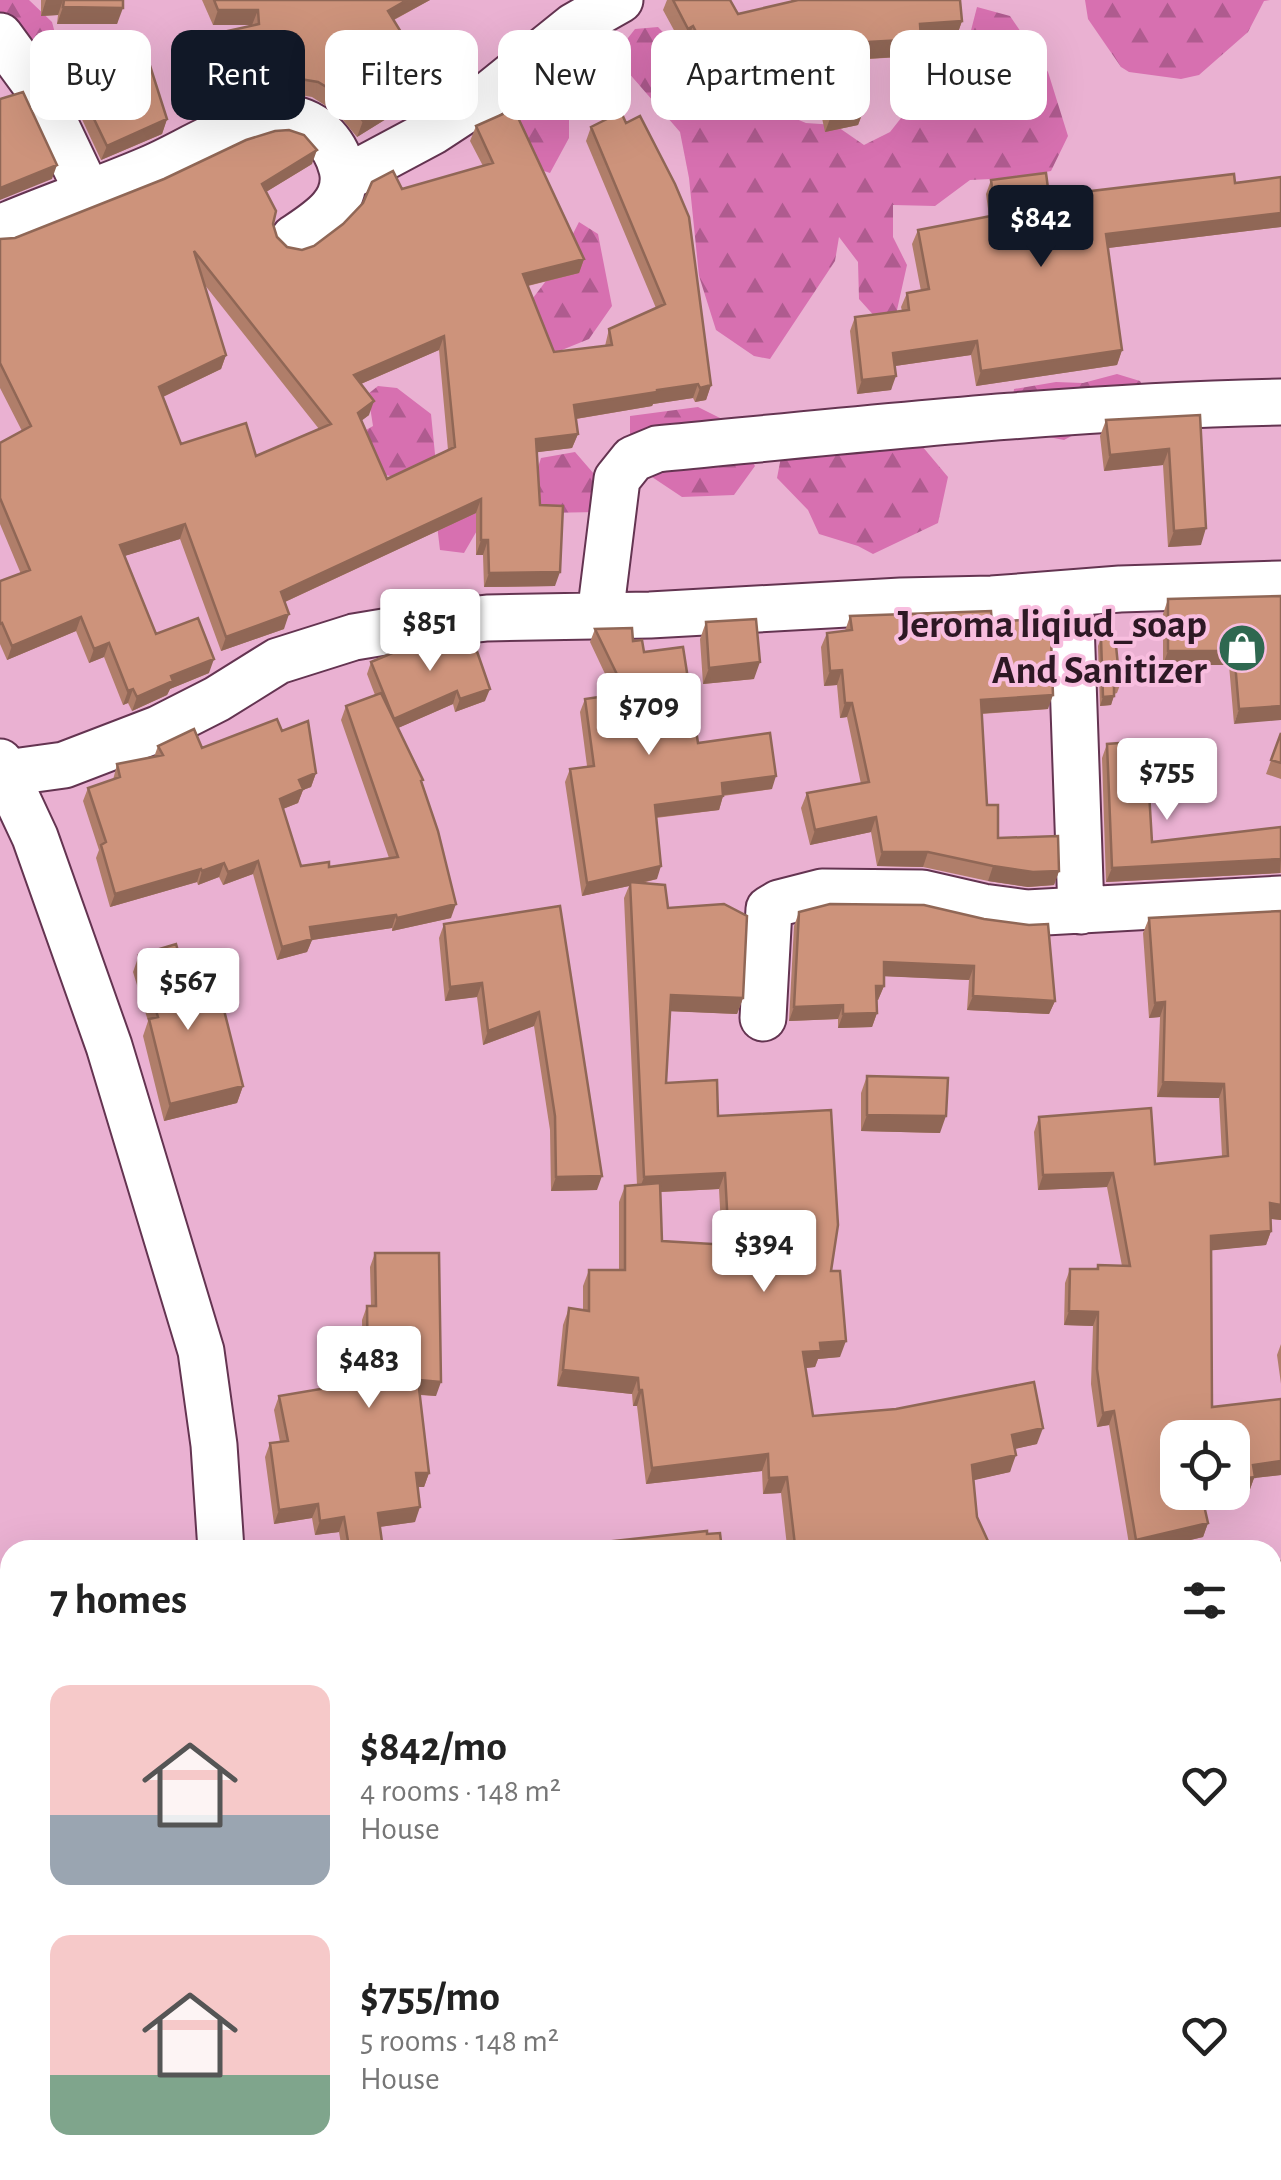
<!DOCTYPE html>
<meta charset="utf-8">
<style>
body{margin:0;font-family:"Alegreya Sans",sans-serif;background:#f2f2f2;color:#222;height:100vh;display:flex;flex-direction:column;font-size:38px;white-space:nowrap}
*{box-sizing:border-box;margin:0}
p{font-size:32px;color:#767676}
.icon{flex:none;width:55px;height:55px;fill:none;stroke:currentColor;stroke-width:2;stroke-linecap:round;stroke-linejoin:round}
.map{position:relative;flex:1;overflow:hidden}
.details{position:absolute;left:0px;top:1540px;width:1282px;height:640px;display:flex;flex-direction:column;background:#fff;border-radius:30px 30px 0 0;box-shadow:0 10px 40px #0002}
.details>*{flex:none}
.guide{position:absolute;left:30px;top:30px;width:1222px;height:90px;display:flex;gap:20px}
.fabs{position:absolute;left:1160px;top:1420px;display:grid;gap:20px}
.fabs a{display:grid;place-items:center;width:90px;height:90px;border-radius:20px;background:#fff;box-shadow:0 10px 40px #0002;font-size:50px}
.price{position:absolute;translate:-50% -85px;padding:0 22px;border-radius:10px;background:#fff;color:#222;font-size:32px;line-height:65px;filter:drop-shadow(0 2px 5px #0008)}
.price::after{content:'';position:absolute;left:50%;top:60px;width:30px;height:22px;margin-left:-15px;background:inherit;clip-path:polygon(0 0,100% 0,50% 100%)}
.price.active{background:#111827;color:#fff}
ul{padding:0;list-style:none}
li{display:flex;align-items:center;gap:30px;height:250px;padding:0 50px}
li span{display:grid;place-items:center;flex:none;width:280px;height:200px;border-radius:20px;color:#555}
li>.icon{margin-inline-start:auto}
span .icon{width:120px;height:120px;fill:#fffc;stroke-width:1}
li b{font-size:42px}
h2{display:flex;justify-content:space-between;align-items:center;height:120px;padding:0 50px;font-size:42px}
.pill{padding:0 35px;border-radius:20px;background:#fff;box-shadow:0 10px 40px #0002;font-size:35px;line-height:90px}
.pill.active{background:#111827;color:#fff}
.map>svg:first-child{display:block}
.forest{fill:url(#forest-firs)}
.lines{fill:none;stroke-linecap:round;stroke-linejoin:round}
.minor-casing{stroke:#643451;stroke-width:49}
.minor{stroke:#fff;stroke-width:45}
.wall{fill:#b07e6a;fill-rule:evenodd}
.shaded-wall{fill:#906756}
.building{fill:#cd937b;stroke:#906756;stroke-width:2.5;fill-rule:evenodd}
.labels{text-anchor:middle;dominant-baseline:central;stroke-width:8;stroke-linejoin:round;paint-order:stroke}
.poi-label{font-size:40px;font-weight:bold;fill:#2d1824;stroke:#f8bedf;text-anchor:end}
</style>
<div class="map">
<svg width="1281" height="2180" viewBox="0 0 1281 2180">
<defs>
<pattern id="forest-firs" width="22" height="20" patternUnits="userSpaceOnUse" patternTransform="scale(2.5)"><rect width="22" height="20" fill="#d770b0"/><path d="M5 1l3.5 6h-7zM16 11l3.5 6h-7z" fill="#af5b8f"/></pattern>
</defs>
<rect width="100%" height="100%" fill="#eab1d2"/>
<path class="forest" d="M0,0H29L52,22L57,41L38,71L0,55Z
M1085,0H1270L1264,1L1248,32L1199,75L1181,79L1129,72L1121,67L1088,19Z
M977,7L1010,16L1048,72L1068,136L1051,171L1013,178L970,180L935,206L893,205V237L907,265L895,319H877L859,299L858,262L839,237L835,261L770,359L754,356L716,330L699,276L689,178L680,132L614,56L635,29L658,27L688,59L706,88L730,76L748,85L777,111L806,123L835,125L864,145L890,132L932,79L967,46Z
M549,71L569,97V138L550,173L538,169L504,109Z
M579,222L598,234L612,306L589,339L515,369L537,318L533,298L555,269Z
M1117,374L1140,381L1161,420L1083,430L1064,440L1009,429L1014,389L1056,382L1083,383Z
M378,386L397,388L431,414L436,464L422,482L385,475L350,439L373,426L368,394Z
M698,407L728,422L755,466L734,495L682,497L646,473L630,440V416Z
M871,438L922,446L948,477L938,523L873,554L858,546L819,534L808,510L777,478L782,452Z
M575,452L601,482L599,512L542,513L482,522L464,553L440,550L433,492L532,486L541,458Z"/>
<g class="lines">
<g class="minor-casing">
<path id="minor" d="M0,36L38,88L88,193
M344,179L432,132L487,96L574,26L620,0
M0,228C49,207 100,190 149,169C191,151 236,118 284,118C313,119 335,141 342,169C350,203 318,222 294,238
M1070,593L1081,911
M600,616L617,479L633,459L657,449C864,429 1072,406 1281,402
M0,762L35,837L109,1046L201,1351L214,1445L221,1550
M6,773L64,765L158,729L217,699L278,661L354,637L426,625L487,618L650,615L901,601L992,599L1120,589L1281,584
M763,1018L769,909L779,903L822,892L922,893L983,907L1027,913L1281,899
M1272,1691L1281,1689
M992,2170L993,2180
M191,2180L192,2170"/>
</g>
<use href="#minor" class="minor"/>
</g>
<path class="wall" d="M41,0H123L117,24H57L58,15L41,16Z
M202,0H430L394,20L401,44L426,83L420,98L357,137L337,113L312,97L282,92L245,97L222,46L228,31L252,25H213Z
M667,0H730L738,14L792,2L791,0H960L962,21L956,38L921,41L915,56L854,60L864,109L858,125L825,132L820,109L766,118L758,55L707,81L687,42L682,45L663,10Z
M70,69L167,119L162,134L101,160L65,83Z
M476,126L584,259L579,273L528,286L554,352L605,346L609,329L656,308L586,141L591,127L711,385L706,400L695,402L693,398L653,404L652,406L576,419L578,434L572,448L537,452L540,505L555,586L484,587L483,555H476V513L285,602L284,629L221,651L180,539L124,556L156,634L209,673L170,689L167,695L132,711L128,703L123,705L104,657L89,663L76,631L7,660L0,644V581L21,574L0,524V443L22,431L0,388V239L15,238L312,164L266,192L277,237L287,247L302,250L314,246L402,189L483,166L470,141ZM204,284L319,429L256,456L181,444L163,397L221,369L226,355ZM439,350L448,450L387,479L361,421L369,415L361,384Z
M1281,177V227L1108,248L1122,350L1117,365L976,386L971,355L895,366L891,390L857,394L850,331L855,317L902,311L901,307L907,293L921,291L912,244L918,230L989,216L986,194L991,180L1049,196L1235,183Z
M1200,415L1201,545L1168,547L1163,465L1104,471L1100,436L1106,420Z
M1281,596L1234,724L1229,665H1163V614L1168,599Z
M850,616L992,623L1048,709L982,714L987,805L998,838L1059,871L1054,885L1028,887L988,881L923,867L877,866L871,832L810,845L801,808L807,793L861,784L847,717L840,718L837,685L824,686L821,647L827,633L845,631Z
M706,622L754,679L703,684L700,639Z
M595,629L633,641L644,652L698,743L772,789L723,796L719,810L656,818L657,879L642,883L668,908L743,998L737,1014L670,1011L666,1083L718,1116L831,1271L840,1357L818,1359L815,1367L805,1368L813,1416L1037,1444L1014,1449L1010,1472L973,1480L977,1517L787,1546L781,1493L763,1494L762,1471L646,1484L637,1406H633L632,1394L557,1386L563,1325L569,1308L583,1310V1286L589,1270H619V1202L625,1186L637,1185L624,898L629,886L582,896L565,782L570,769L587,766L580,712L585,699L615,695L590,642ZM719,1189L722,1245L662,1241L661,1192Z
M1101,638L1120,685L1117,693L1114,694L1111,705L1100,706L1098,646Z
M432,646L485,701L455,712L453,704L398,728L422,783L451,918L392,931V928L312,940L307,952L277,960L253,874L223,885L219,877L198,885L197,882L110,907L96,858L99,850L83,801L88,788L113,780L117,764L154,757L158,746L202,748L282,731L316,773L311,787L303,790L298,803L283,809L301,866L329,867L389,858L341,720L346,706L375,695L367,674L371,662Z
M1281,733V779L1266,774Z
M1107,744L1152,842L1281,827V873L1106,882L1102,758Z
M830,904L1055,1001L1049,1014L967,1010L969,980L884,976V986L878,1000H877V1013L872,1027L838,1028V1019L789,1021L794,926L799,912Z
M560,906L597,1190L551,1191L550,1130L534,1026L483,1045L477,997L445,1001L439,938L444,924Z
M1281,911V1220L1271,1219V1231L1266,1245L1211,1250L1212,1407L1281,1399V1475L1254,1478L1249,1492L1202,1497L1208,1523L1203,1537L1148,1550H1130L1109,1425L1097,1427L1091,1384L1093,1326L1064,1325L1065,1283L1070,1269H1096L1098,1265L1122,1266L1107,1187L1038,1190L1034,1132L1039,1117L1155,1164L1222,1156L1219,1098L1157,1097L1160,1017L1149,1018L1143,933L1149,918Z
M139,955L195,1009L243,1086L237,1103L164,1121L143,1036L148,1021L133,972Z
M867,1076L940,1133L861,1131V1093Z
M375,1253L436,1396L420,1395L429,1473L424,1487H418L415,1522L379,1527V1550H342L339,1532L315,1535L312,1518L274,1524L265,1457L270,1443L280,1442L274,1410L279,1396L363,1382L362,1320L367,1306H371L370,1267Z
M1281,1344V1384L1277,1355Z"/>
<path class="shaded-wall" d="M46,0H63L58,15L41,16Z
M407,0H430L382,26L388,11Z
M63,7L123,8L117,24H57Z
M218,10H258L252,25H213Z
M962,21L956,38L921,41L915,56L845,60L851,43L920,24Z
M693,26L687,42L682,45L688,29Z
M764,38L758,55L707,81L713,64Z
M288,77L282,92L245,97L251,82Z
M426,83L420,98L357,137L363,121Z
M826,93L820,109L766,118L772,101Z
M864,109L858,125L825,132L831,116Z
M167,119L162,134L101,160L107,146Z
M317,150L312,164L256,198L262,184Z
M57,165L52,179L0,200V188Z
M1281,213V227L1100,249L1106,234Z
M584,259L579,273L518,288L523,274Z
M444,336L439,350L349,389L354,375Z
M977,341L971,355L888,367L893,353Z
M1122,350L1117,365L976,386L981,371Z
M226,355L221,369L154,401L159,387Z
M896,376L891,390L857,394L862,380Z
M698,384L693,398L653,404L652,406L569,420L574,405L657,390Z
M711,385L706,400L695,402L700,388Z
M374,401L369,415L353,427L358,413Z
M578,434L572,448L531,453L536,439Z
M1169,449L1163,465L1104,471L1110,455Z
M481,499L476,513L276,606L281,592Z
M185,524L180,539L115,559L120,545Z
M1206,528L1201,545L1168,547L1174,531Z
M481,540H488L483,555H476Z
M560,572L555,586L484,587L489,573Z
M289,614L284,629L221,651L226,637Z
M81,617L76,631L7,660L12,646Z
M109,643L104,657L89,663L94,649Z
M1168,651H1234L1229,665H1163Z
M214,659L209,673L170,689L167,695L132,711L137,697L171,676Z
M760,662L754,679L703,684L709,668Z
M842,670L837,685L824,686L830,671Z
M133,689L128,703L123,705L128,691Z
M490,689L485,701L455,712L460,699Z
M457,691L453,704L389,732L393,719Z
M1053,695L1048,709L975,714L981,700Z
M1114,696L1111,705L1100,706L1103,697Z
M845,703H852L847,717L840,718Z
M1281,706V720L1234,724L1239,709Z
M316,773L311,787L303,790L298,803L275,812L280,799L299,780Z
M776,776L772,789L717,796L722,783Z
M723,796L719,810L650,818L655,805Z
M876,817L871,832L810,845L815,830Z
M882,852H928L923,867L877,866Z
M1281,859L1280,873L1106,882L1112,868Z
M258,861L253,874L223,885L228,872Z
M224,863L219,877L198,885L202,871Z
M661,866L657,879L630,885V882L629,886L582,896L587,883Z
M993,866L1059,871L1054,885L1028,887L988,881Z
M201,869L197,882L110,907L115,894Z
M456,904L451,918L392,931L397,918Z
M396,915L392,928L312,940L307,952L277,960L282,947L310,927Z
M884,962L974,966L969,980L879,976Z
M482,983L477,997L445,1001L450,987Z
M876,986H884L878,1000H871Z
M671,995L743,998L737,1014L665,1011Z
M973,996L1055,1001L1049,1014L967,1010Z
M1165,1002L1160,1017L1149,1018L1155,1003Z
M843,1005L838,1019L789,1021L794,1007Z
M539,1012L534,1026L483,1045L488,1031Z
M877,1013L872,1027L838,1028L843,1014Z
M1163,1082L1224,1084L1219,1098L1157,1097Z
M243,1086L237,1103L164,1121L170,1104Z
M867,1115L946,1116L940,1133L861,1131Z
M725,1173L719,1189L638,1193L644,1177Z
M1113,1173L1107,1187L1038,1190L1043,1175Z
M602,1176L597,1190L551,1191L556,1177Z
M1270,1203L1281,1205V1220L1265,1218Z
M1271,1231L1266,1245L1206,1251L1211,1236Z
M1069,1311L1098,1312L1093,1326L1064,1325Z
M846,1341L840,1357L818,1359L815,1367L797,1369L803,1352L820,1343Z
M563,1370L638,1378L632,1394L557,1386Z
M418,1380L441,1382L436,1396L413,1394Z
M639,1390H642L637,1406H633Z
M1114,1411L1109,1425L1097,1427L1103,1413Z
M1043,1428L1037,1444L1006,1451L1012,1435Z
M768,1454L762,1471L646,1484L652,1468Z
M1016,1455L1010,1472L966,1482L972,1465Z
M1281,1461V1475L1254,1478L1249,1492L1194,1498L1196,1492H1232V1480L1253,1465Z
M416,1473H429L424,1487H411Z
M787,1477L781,1493L763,1494L769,1478Z
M318,1504L312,1518L274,1524L279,1510Z
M420,1507L415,1522L372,1528L378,1513Z
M344,1517L339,1532L315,1535L320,1521Z
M1208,1523L1203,1537L1148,1550H1132L1136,1540Z
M382,1542L379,1550H348L349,1547Z
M1281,1625V1637L1279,1642L1272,1643V1629Z
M1281,2158V2173L1252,2178L1255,2170H1272V2159Z"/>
<path class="building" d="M64,0H123V8L63,7Z
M214,0H407L388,11L404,37L398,40L426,83L363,121L343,97L318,82L288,77L251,82L228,31L259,24L258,10H218Z
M673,0H730L738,14L798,0H960L962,21L920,24L921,39L851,43L864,109L831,116L826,93L772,101L764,38L713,64L693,26L688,29Z
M145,50L167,119L107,146L70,69L78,65Z
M23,92L57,165L0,188V99Z
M514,109L584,259L523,274L554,352L612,345L609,329L665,304L591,127L621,112L626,123L640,116L675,184L689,217L711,385L700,388L698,384L657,390V392L574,405L578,434L536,439L540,505L563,506L560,572L489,573L488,540H481V499L281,592L289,614L226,637L185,524L120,545L156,634L198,618L214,659L171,676L173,681L137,697L133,689L128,691L109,643L94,649L81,617L12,646L2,623L0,624V581L30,570L0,498V443L31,426L0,363V239L15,238L164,179L246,140L275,131L289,130L304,135L317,150L262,184L276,211L273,224L277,237L287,247L302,250L314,246L343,224L363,203L372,182L393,171L402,189L493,163L476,126ZM194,251L331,424L256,456L246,423L181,444L159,387L226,355ZM444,336L455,447L387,479L358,413L374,401L354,375Z
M1046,173L1049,196L1234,174L1235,183L1281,177V213L1106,234L1122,350L981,371L977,341L893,353L896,376L862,380L855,317L909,310L907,293L929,289L918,230L996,215L991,180Z
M1200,415L1206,528L1174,531L1169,449L1110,455L1106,420Z
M1281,596V706L1239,709L1234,651H1168V599Z
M991,611L992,623L1041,618L1043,638L1051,637L1053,695L981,700L987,805H998V838L1058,836L1059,871L1033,872L993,866L928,852H882L876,817L815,830L807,793L869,782L852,703H845L842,670L830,671L827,633L852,630L850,616Z
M756,619L760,662L709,668L706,622Z
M632,628L633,641L642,640L644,652L683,647L698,743L770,733L776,776L722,783L723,796L655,805L661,866L587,883L570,769L594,766L585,699L626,693L595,629Z
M471,634L490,689L460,699L457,691L394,719L371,662L423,640L430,639L432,646Z
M1115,636L1120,685H1114V696L1103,697L1101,638Z
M381,693L423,780L421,781L438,831L456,904L397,918L396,915L310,927L312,939L282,947L258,861L228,872L224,863L202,871L201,869L115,894L101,845L106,842L88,788L120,777L117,764L163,755L158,746L194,729L202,748L277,719L282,731L308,721L316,773L299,780L303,789L280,799L301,866L329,862V867L398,857L346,706Z
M1281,733V763L1271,760Z
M1146,741L1152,842L1281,827V859L1112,868L1107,744Z
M630,882L665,885L668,908L724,904L747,916L743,998L671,995L666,1083L717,1080L718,1116L831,1110L838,1225L831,1271H840L846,1341L820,1343L821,1351L803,1352L813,1416L896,1409L1034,1382L1043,1428L1012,1435L1016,1455L972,1465L977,1517L992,1550H744L795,1545L787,1477L769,1478L768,1454L652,1468L642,1390H639L638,1378L563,1370L569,1308L589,1311V1270H625V1186L660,1183L662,1241L729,1245L725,1173L644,1177Z
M830,904L924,905L984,919L1029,925L1048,924L1055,1001L973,996L974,966L884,962V986H876L877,1013L843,1014V1005L794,1007L799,912Z
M560,906L602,1176L556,1177L555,1116L539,1012L488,1031L482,983L450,987L444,924Z
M1281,911V1205L1270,1203L1271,1231L1211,1236L1212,1407L1281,1399V1461L1253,1465L1255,1477L1232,1480V1438H1178V1492H1201L1208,1523L1136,1540L1114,1411L1103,1413L1097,1369L1098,1312L1069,1311L1070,1269H1098V1265L1130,1266L1113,1173L1043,1175L1039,1117L1151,1108L1155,1164L1228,1156L1224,1084L1163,1082L1165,1002L1155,1003L1149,918Z
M176,944L195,1009L222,1002L243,1086L170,1104L149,1019L158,1017L139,955Z
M867,1076L948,1078L946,1116L867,1115Z
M375,1253H439L441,1382L418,1380L429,1473H416L420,1507L378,1513L382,1542L349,1547L344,1517L320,1521L318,1504L279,1510L270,1443L288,1441L279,1396L368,1381L367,1306H376Z
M707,1531V1534L720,1533L722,1550H595L594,1543Z
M1281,1561V1628L1272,1629V1562Z
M1281,2081V2158L1272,2159V2082Z"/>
<defs>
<g id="shop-disc" transform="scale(2.5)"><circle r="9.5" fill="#2f6850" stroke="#f8bedf"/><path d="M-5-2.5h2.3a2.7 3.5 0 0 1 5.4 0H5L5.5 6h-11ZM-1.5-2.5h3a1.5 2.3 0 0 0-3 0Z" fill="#fff"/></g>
</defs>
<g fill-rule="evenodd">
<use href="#shop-disc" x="1242" y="648"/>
</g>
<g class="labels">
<g class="poi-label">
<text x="1207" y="625">Jeroma liqiud_soap<tspan x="1207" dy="46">And Sanitizer</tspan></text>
</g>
</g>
</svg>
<div class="fabs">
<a><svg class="icon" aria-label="locate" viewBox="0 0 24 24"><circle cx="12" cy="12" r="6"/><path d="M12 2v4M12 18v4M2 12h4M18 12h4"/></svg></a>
</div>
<b class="price active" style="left:1041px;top:270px">$842</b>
<b class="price" style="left:430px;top:674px">$851</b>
<b class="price" style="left:649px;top:758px">$709</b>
<b class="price" style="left:1167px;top:823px">$755</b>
<b class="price" style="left:188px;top:1033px">$567</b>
<b class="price" style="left:764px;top:1295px">$394</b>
<b class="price" style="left:369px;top:1411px">$483</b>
<div class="guide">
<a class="pill">Buy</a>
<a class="pill active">Rent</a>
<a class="pill">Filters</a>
<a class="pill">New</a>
<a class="pill">Apartment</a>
<a class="pill">House</a>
</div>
<section class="details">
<h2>7 homes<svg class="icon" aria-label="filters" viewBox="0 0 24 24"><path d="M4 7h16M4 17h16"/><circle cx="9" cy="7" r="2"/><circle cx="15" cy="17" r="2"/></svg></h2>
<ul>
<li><span style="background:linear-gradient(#f6c9c9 65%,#9aa5b1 0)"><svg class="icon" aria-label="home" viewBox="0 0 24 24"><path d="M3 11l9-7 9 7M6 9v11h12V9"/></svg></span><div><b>$842/mo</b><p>4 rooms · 148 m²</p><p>House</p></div><svg class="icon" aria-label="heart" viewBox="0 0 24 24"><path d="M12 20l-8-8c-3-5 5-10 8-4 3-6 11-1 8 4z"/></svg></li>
<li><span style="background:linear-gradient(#f6c9c9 70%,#7fa58c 0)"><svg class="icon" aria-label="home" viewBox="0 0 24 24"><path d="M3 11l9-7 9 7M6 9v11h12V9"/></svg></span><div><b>$755/mo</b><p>5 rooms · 148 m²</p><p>House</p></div><svg class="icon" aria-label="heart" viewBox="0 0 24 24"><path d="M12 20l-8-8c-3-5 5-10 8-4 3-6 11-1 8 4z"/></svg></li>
</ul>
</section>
</div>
